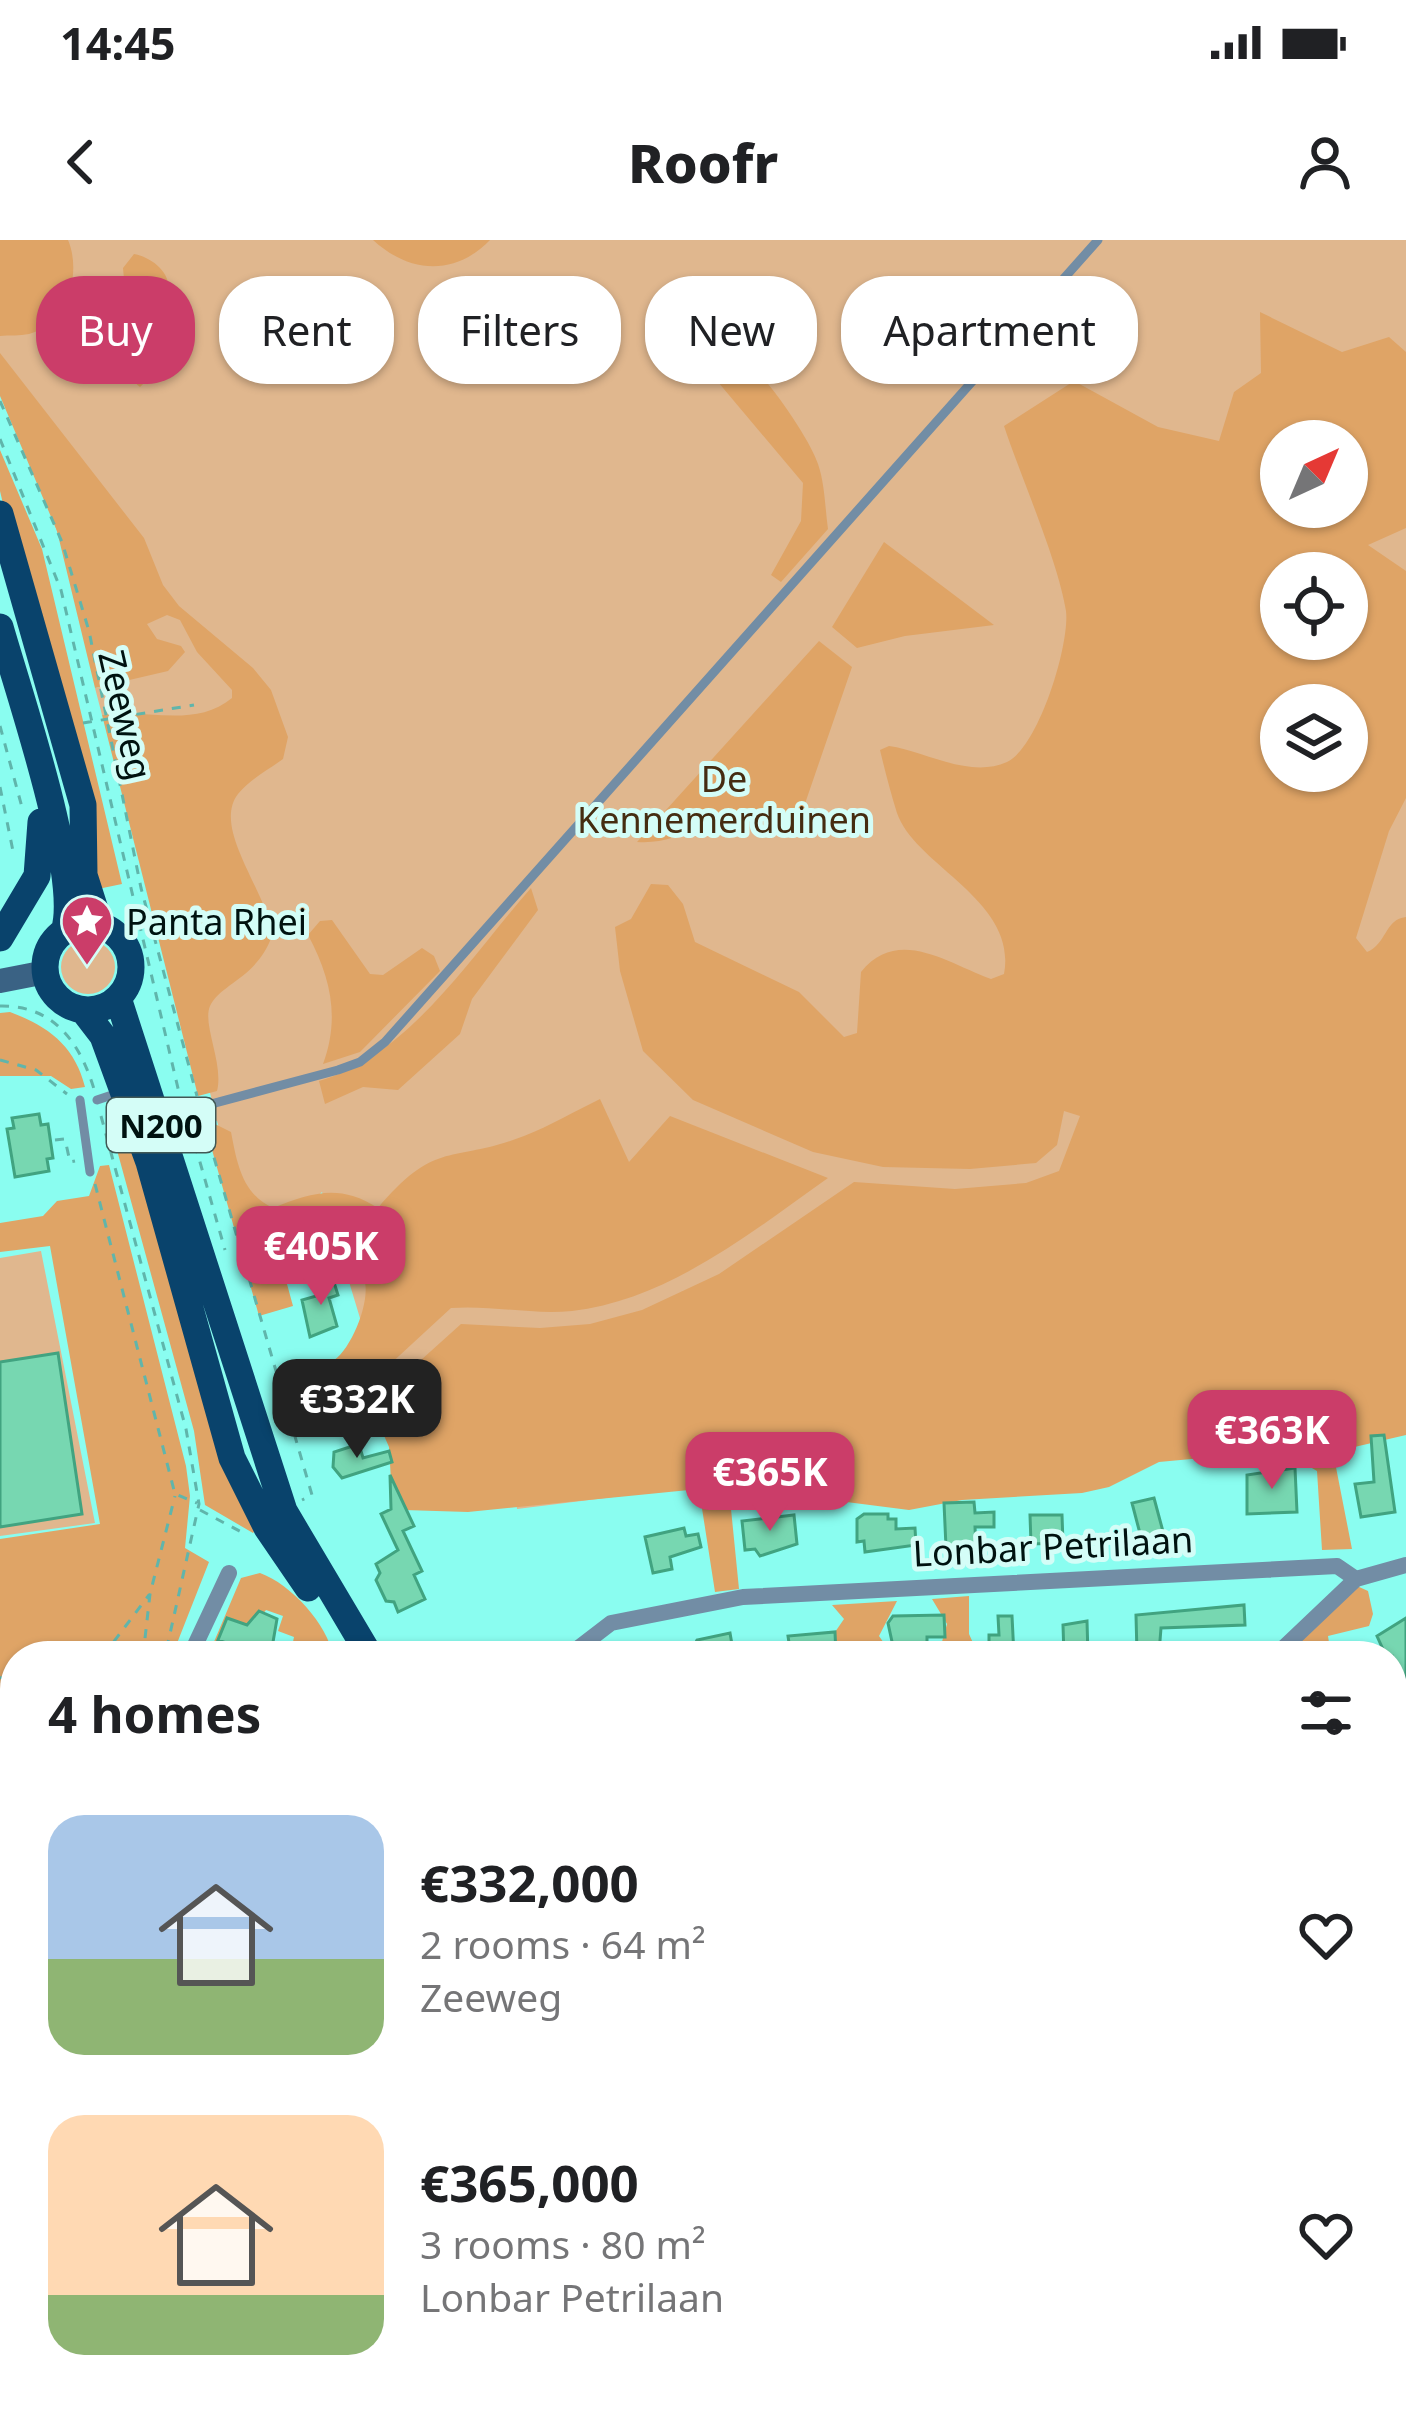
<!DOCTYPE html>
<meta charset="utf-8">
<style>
body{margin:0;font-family:"Noto Sans",sans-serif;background:#f2f2f2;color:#202124;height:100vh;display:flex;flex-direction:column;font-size:45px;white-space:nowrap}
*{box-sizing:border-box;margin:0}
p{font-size:39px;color:#757577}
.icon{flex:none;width:66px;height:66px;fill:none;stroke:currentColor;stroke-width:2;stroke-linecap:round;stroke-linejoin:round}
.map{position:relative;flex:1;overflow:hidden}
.panel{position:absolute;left:0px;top:1401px;width:1407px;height:768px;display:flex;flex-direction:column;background:#fff;border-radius:48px 48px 0 0;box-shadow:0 3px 9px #0004}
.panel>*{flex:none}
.top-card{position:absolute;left:36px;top:36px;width:1335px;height:108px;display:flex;gap:24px}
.needle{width:78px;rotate:44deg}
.fabs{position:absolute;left:1260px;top:180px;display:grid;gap:24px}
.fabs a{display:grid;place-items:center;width:108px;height:108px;border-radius:50%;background:#fff;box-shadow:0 3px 9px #0004;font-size:60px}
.price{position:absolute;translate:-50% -102px;padding:0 27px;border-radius:24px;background:#cb3d69;color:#fff;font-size:39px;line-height:78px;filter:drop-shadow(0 3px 6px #0008)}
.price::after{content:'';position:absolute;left:50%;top:72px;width:36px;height:27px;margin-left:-18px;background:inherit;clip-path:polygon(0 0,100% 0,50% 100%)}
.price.on{background:#222;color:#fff}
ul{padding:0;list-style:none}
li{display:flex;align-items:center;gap:36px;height:300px;padding:0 48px}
li span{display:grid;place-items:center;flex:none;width:336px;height:240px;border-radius:36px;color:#555}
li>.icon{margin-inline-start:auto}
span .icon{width:144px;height:144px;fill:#fffc;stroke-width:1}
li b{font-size:51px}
h2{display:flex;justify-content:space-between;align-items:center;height:144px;padding:0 48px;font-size:51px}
.tag{padding:0 42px;border-radius:48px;background:#fff;box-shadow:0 3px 9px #0004;font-size:42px;line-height:108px}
.tag.on{background:#cb3d69;color:#fff}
.status{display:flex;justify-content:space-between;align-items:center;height:84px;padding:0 60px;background:#fff;direction:ltr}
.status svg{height:33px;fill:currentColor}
header{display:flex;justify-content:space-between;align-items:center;height:156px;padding:0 48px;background:#fff;font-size:54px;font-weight:800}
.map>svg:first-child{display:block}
.green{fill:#e0b78e;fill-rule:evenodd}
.forest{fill:#dfa466;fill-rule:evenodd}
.building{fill:#77d7b1;stroke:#41a380;stroke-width:3}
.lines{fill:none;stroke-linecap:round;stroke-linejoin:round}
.path{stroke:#60b5ab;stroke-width:3;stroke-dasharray:9 9;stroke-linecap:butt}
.service{stroke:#728da5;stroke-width:9}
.minor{stroke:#728da5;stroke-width:16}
.tertiary{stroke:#728da5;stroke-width:21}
.secondary{stroke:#3a6284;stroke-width:24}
.primary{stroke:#09436c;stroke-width:27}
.rail-casing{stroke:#30635e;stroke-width:10}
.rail{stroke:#d4fdf7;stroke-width:6;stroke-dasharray:18;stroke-linecap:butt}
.labels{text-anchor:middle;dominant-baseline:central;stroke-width:10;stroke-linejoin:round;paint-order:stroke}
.shield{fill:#d4fdf7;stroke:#405855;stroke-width:3}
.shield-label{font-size:33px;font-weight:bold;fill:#001210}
.street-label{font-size:36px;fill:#001210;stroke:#d4fdf7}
.park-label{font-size:36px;fill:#452c11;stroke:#d4fdf7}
.poi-label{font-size:36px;fill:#001210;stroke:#d4fdf7;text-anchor:start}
</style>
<div class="status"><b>14:45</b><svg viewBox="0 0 49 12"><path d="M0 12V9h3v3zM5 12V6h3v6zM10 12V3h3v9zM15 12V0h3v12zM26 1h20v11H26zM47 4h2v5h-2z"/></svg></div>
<header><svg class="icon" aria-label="back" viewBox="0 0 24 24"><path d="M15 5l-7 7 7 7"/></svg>Roofr<svg class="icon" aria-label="person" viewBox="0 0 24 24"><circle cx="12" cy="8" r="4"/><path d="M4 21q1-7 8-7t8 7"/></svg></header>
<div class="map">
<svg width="1406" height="2169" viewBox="0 0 1406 2169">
<rect width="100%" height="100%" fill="#8afdf0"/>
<path class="green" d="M0,0H1406V1158L517,1269L515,1239L385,1170L305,1192L290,1146L372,1118L322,952L252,1021L217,881L203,878L200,869L213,865L117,473L102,475L95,448L110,445L0,126ZM1281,201H1347V267H1281ZM1281,333H1347V399H1281ZM1281,465H1347V531H1281Z
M61 727a27 27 0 1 1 54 0a27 27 0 1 1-54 0Z
M41,1011L95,1283L0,1296V1018Z
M0,1945L15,1947V2131L0,2088Z
M1406,1988V2163L1213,2169L1226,2154H1392V1997Z
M36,2154H149V2169H51Z"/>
<path class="forest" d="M0,0H68C82,33 68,83 29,94C20,96 9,95 0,96Z
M373,0H490C454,37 409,33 373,0Z
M134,14C152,17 175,35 167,56C162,70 147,75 142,87L153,134L140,147C101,115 98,89 125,50L123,28Z
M1260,72L1342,112L1389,97L1406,112V288L1368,305L1406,331V558L1389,591L1356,698L1367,712C1386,705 1385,679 1406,677V1195L1333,1212L1352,1309L1322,1310L1317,1231L1288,1214L1202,1218L1159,1222L1109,1247L1082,1253L962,1260L909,1270L823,1259L731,1269L739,1349L715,1352L699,1249L468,1272L404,1270L392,1257L389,1207L369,1161L391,1147L461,1084L540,1088L590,1084L642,1070L719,1034L854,942L955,949L1026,943L1059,931L1080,876L1064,871L1057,905L1036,923L970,929L883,927L813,912L693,860L643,811L620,731L615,687L631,679L651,644L668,645L683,664L695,702L799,752L844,797L857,793L861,732C898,686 947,723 991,739L1004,734C1018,660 915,626 897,573C891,554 885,531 880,510L889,506C925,511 969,539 1007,522C1039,507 1070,404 1066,371C1058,321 1021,237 1004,186L1074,141L1158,187L1219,201L1234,152L1261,133ZM1281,201H1347V267H1281ZM1281,333H1347V399H1281ZM1281,465H1347V531H1281Z
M0,113L144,298L163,345L179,366L253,428L271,450L288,497L283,519C268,530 250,539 238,554C211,589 269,653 272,696C256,739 221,743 210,766C202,784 224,824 217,851L198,856L102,475C145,468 195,489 232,458V450L197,412L180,380L167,375L147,384L157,399L181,406L185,412L168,431L95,448L57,291L0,156Z
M736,115C756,119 811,200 818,224C825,244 825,268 828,289L781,342L771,335L801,281L803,243L718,142L724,124Z
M0,210L42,309L122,644L93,650L0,251Z
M884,302L994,385L905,396L857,408L832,387Z
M819,401L852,427L799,581C731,551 693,607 637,602Z
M531,648L538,670L472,759L460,794L398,850L363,847L325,864L319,841C409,816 471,716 531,648Z
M332,680L370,734L383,735L422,708L434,716L440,731L360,812L323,824C340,778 331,738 308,695L320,681Z
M10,772C48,786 75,806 85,847L71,849L51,836H0V773Z
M600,859L629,922L670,876L828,938C752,992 668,1060 572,1071C532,1075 491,1065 451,1068L361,1151L287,1170L275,1130C292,1129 315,1130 331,1122C350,1113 372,1060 364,1039C351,1007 306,980 275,1000L293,1066L259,1076L203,878L231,892C237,923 242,954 273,968C313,952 340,944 378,968C437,898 453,924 524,896C550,886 575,871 600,859Z
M106,870L118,872L260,1285L253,1293L205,1265L194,1191Z
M109,925L186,1226L190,1256L185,1308L209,1322L172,1416H15V1489L0,1483V1299L100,1284L50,1006L0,1012V983L43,976L57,961L89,956L100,926Z
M260,1333C291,1344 328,1385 333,1416H290L294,1397L278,1391L283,1376L266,1370L227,1416H208L241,1338Z
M1357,1346L1368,1351L1373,1374L1369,1386L1328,1396L1331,1416H1305L1298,1402Z
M969,1356V1394L979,1416H938L947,1384L932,1359Z
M897,1361L879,1396L893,1416L835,1415L833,1395L844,1379L832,1365Z
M0,1503L15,1509V1776L0,1759Z
M0,1774L15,1789V1947L0,1945Z
M223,2154H530L537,2169H213Z"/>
<path class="building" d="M39,874L41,885L48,884L53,918L47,919L49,931L15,937L7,889L14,888L12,878Z
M332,1036L338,1055L329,1058L337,1086L310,1097L302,1060L320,1055L318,1041Z
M58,1113L82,1274L0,1287V1122Z
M1384,1195L1395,1272L1361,1277L1355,1244L1374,1242L1371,1196Z
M359,1204L363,1218L389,1211L392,1222L342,1238L333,1227L334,1212Z
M1295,1228L1297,1272L1247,1274V1235Z
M390,1235L414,1286L403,1291L422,1331L414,1335L425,1359L398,1372L394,1362L386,1361L376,1340L380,1333L376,1324L398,1310L381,1274L391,1269Z
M1154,1258L1165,1299L1143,1305L1132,1263Z
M974,1262L975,1273L994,1272V1287H975L976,1308L946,1307L944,1263Z
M864,1274H888V1279H896V1289L915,1288L916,1305L865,1312L864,1301L857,1302V1279Z
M794,1275L797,1304L760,1316L755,1309L745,1310L742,1281Z
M1030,1275H1062L1063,1303L1031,1304Z
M684,1288L686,1296L698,1294L701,1307L670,1317L672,1329L653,1333L645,1297Z
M1244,1365L1245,1385L1161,1388L1159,1413L1137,1414L1136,1375Z
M259,1371L277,1379L273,1402L306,1416H260L218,1400L227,1378L247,1385Z
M944,1375L945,1397H927V1410L894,1411L888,1383L893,1376Z
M998,1376H1012L1014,1416H989V1395H999Z
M1406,1378V1438L1392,1446V1416H1386L1377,1396Z
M1087,1381L1088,1416H1064L1063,1385Z
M835,1392L836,1416H791L788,1396Z
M730,1393L734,1416H689L697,1400Z
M1098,2154H1162L1144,2169H1111Z"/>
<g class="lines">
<path class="path" d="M0,161L62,302L89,391L141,648L197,856
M0,199L61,350L181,861
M83,483L194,465
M0,486L23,571
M0,547L14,616
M0,766C54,765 80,803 94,849
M0,820L36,830L67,854
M101,876L186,1189L199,1264L165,1416
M204,883L312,1255L302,1260
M190,887L225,1010
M55,900L65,899L70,922L75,921
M95,944L175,1254L197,1263
M200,1270L245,1294
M103,1416L149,1355
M143,1416L150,1354L175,1256
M0,1437L15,1446
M0,1469L15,1478
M0,1646L15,1655
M0,1770L15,1783
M0,1901L15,1925
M452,2154L458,2169
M1229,2169L1230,2154"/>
<path class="service" d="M80,860L90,932
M97,860L121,852
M159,878L338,830L360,822L385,802L1098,0
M589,2154L596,2169"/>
<path class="minor" d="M190,1416L229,1333
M568,1416L611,1383L743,1357L1337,1326L1356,1339
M1275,1416L1356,1339L1406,1325
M0,1492L15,1498
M1392,1512L1406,1504
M1392,1701L1406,1694
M630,2154L639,2169
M852,2169L859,2154"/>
<path class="tertiary" d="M1392,1981L1406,1972
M1183,2169L1198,2154"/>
<path class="secondary" d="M0,741L46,732"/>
<path class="primary" d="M0,274L83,565L84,635L100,685
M0,387C18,451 82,636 64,692
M45 727a43 43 0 1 1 86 0a43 43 0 1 1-86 0Z
M0,698L37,636L41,582
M118,758L284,1271L370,1416
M83,770L103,796L149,922L232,1218L267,1288L308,1348
M1039,2154L1051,2169"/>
<g class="rail-casing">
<path id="rail" d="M0,1569L15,1578
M534,2154L541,2169
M563,2154L569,2169"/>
</g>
<use href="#rail" class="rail"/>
</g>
<defs>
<g id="sight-pin" transform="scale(2.7)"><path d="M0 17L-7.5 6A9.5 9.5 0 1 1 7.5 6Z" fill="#cb3d69" stroke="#d4fdf7"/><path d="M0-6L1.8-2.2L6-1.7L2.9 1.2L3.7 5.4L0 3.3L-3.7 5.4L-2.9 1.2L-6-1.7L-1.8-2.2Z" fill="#fff"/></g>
</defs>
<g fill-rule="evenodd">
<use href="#sight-pin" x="87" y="681"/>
</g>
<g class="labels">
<rect class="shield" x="107" y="858" width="108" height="54" rx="9"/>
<g class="shield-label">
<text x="161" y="885">N200</text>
</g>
<g class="street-label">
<text transform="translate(126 475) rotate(77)">Zeeweg</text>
<text transform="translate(1053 1306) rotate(-3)">Lonbar Petrilaan</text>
</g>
<g class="park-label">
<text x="724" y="538">De<tspan x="724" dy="41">Kennemerduinen</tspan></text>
</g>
<g class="poi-label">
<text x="126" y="681">Panta Rhei</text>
</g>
</g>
</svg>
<div class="fabs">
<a><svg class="needle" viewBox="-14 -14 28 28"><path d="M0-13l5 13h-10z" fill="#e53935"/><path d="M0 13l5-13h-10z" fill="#757577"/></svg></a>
<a><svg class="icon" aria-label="locate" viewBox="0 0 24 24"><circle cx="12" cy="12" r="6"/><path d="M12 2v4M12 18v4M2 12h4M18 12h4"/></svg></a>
<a><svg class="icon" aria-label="layers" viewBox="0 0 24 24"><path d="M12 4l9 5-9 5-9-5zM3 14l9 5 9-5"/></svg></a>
</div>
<b class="price" style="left:321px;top:1068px">€405K</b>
<b class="price on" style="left:357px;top:1221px">€332K</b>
<b class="price" style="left:1272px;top:1252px">€363K</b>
<b class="price" style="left:770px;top:1294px">€365K</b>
<div class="top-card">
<a class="tag on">Buy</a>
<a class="tag">Rent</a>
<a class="tag">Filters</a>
<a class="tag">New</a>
<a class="tag">Apartment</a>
</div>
<section class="panel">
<h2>4 homes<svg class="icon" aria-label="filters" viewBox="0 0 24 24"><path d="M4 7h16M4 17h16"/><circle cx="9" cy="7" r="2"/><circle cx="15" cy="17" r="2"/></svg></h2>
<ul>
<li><span style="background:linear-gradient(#a9c7e8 60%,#8fb573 0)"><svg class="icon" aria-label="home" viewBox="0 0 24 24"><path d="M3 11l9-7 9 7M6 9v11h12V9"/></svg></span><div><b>€332,000</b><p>2 rooms · 64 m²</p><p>Zeeweg</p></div><svg class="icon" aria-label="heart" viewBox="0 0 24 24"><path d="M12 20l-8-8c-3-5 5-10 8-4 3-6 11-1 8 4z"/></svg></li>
<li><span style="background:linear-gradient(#ffd9b3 75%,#8fb573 0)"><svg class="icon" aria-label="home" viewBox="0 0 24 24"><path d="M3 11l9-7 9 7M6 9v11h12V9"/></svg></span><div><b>€365,000</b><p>3 rooms · 80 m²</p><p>Lonbar Petrilaan</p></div><svg class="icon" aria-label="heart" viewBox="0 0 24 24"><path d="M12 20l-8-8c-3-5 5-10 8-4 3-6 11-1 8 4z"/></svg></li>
</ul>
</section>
</div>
